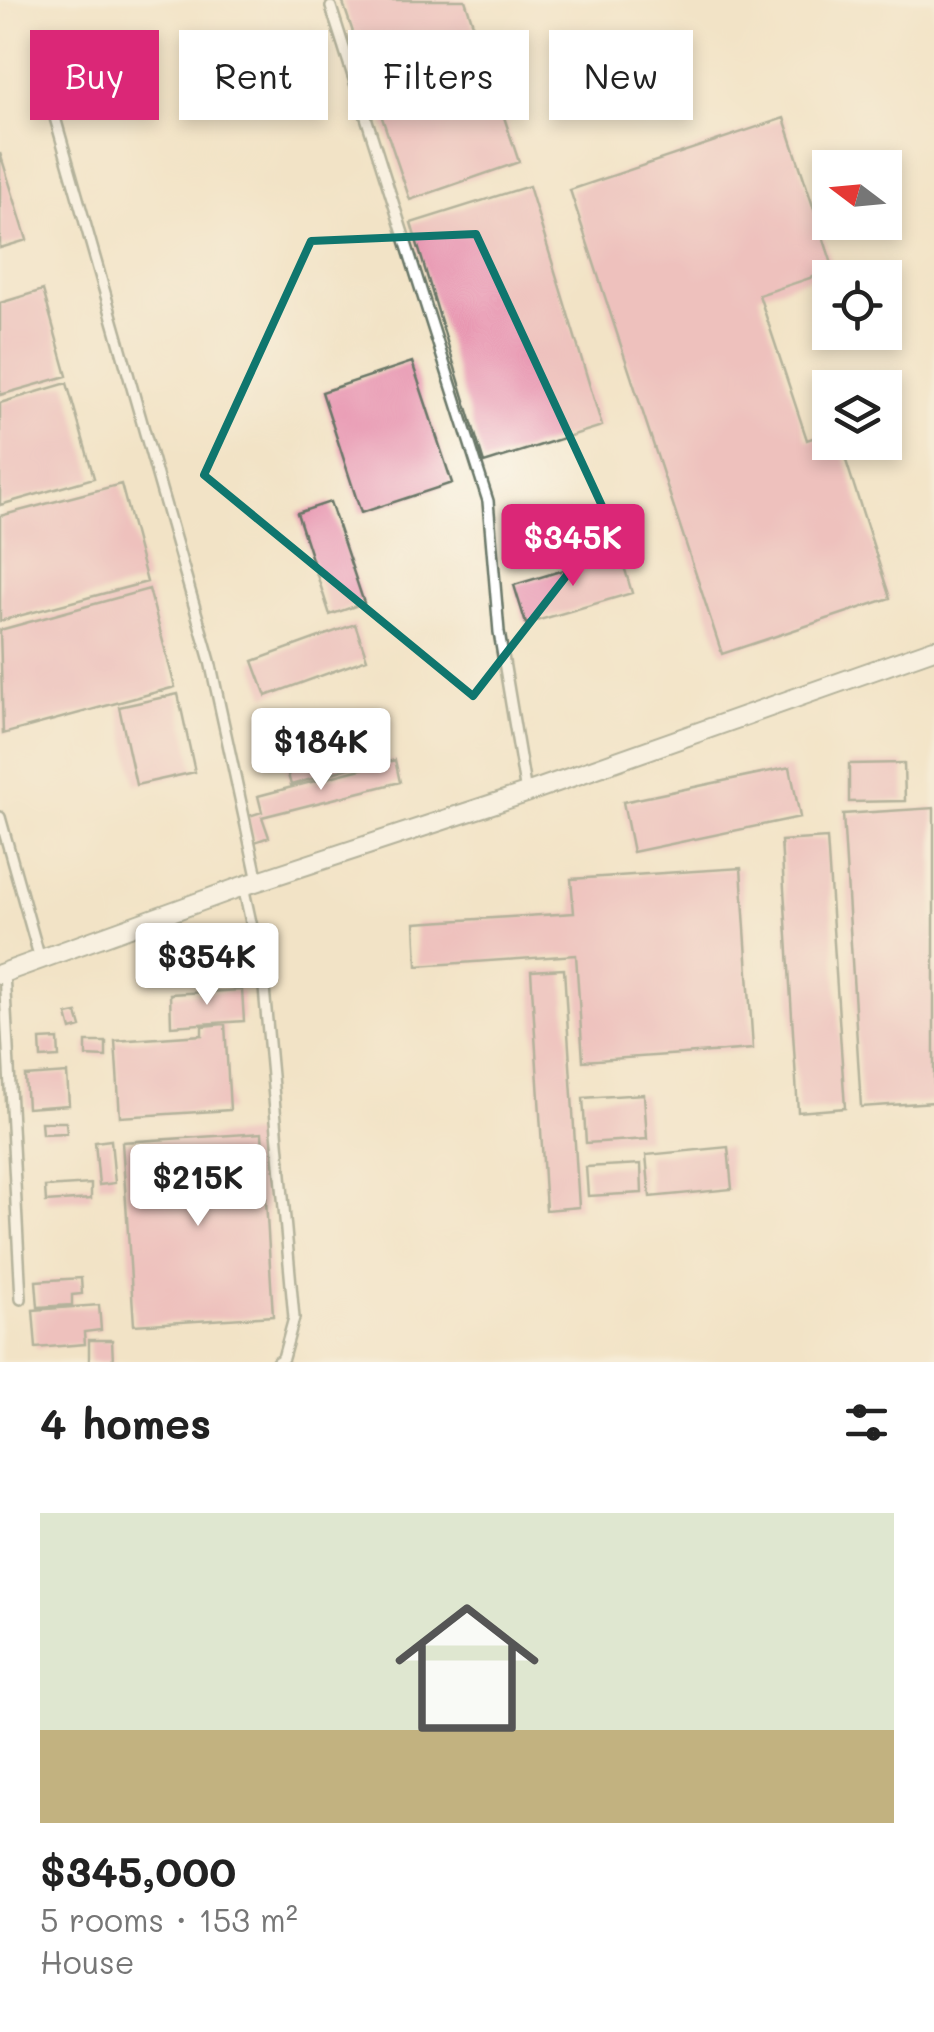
<!DOCTYPE html>
<meta charset="utf-8">
<style>
body{margin:0;font-family:Mali,sans-serif;background:#f2f2f2;color:#222;height:100vh;display:flex;flex-direction:column;font-size:38px;white-space:nowrap}
*{box-sizing:border-box;margin:0}
p{font-size:32px;color:#767676}
.icon{flex:none;width:55px;height:55px;fill:none;stroke:currentColor;stroke-width:2;stroke-linecap:round;stroke-linejoin:round}
.map{position:relative;height:1362px;overflow:hidden}
.sheet{display:flex;flex-direction:column;background:#fff;flex:1}
.sheet>*{flex:none}
.guide{position:absolute;left:30px;top:30px;width:875px;height:90px;display:flex;gap:20px}
.needle{width:65px;rotate:286deg}
.controls{position:absolute;left:812px;top:150px;display:grid;gap:20px}
.controls a{display:grid;place-items:center;width:90px;height:90px;border-radius:0px;background:#fff;box-shadow:0 5px 15px #0003;font-size:50px}
.price{position:absolute;translate:-50% -85px;padding:0 22px;border-radius:10px;background:#fff;color:#222;font-size:32px;line-height:65px;filter:drop-shadow(0 2px 5px #0008)}
.price::after{content:'';position:absolute;left:50%;top:60px;width:30px;height:22px;margin-left:-15px;background:inherit;clip-path:polygon(0 0,100% 0,50% 100%)}
.price.current{background:#db2777;color:#fff}
ul{padding:0;list-style:none}
li{display:grid;align-content:center;gap:20px;height:530px;padding:0 40px}
li+li{border-top:2px solid #e0e0e0}
li span{display:grid;place-items:center;height:310px;border-radius:0px;color:#555}
li>.icon{margin-inline-start:auto}
span .icon{width:180px;height:180px;fill:#fffc;stroke-width:1}
li b{font-size:42px}
h2{display:flex;justify-content:space-between;align-items:center;height:120px;padding:0 40px;font-size:42px}
.pill{padding:0 35px;border-radius:0px;background:#fff;box-shadow:0 5px 15px #0003;font-size:35px;line-height:90px}
.pill.current{background:#db2777;color:#fff}
.map>svg:first-child{display:block}
.building{fill:#e898b2}
.lines{fill:none;stroke-linecap:round;stroke-linejoin:round}
.lane-casing{stroke:#697767;stroke-width:14}
.street-casing{stroke:#697767;stroke-width:22}
.lane{stroke:#fff;stroke-width:9}
.street{stroke:#fff;stroke-width:18}
.marked{fill:none;stroke:#0f766e;stroke-width:8;stroke-linejoin:round}
</style>
<div class="map">
<svg width="934" height="1362" viewBox="0 0 934 1362">
<rect width="100%" height="100%" fill="#fbf7ec"/>
<filter id="ink" filterUnits="userSpaceOnUse"><feTurbulence type="fractalNoise" baseFrequency=".01" numOctaves="2"/><feDisplacementMap in="SourceGraphic" scale="20" xChannelSelector="R" yChannelSelector="G"/><feConvolveMatrix kernelMatrix="1 2 1 2 8 2 1 2 1" color-interpolation-filters="sRGB"/></filter>
<filter id="wash" filterUnits="userSpaceOnUse"><feTurbulence type="fractalNoise" baseFrequency=".0048" numOctaves="4" result="noise"/><feDisplacementMap in="SourceGraphic" scale="40" xChannelSelector="R" yChannelSelector="G"/><feGaussianBlur stdDeviation="2.25" result="paint"/><feColorMatrix in="noise" values="0 0 0 0 0 0 0 0 0 0 0 0 0 0 0 0 0 1.4 0 .05"/><feComposite in="paint" operator="in"/></filter>
<g filter="url(#wash)">
<rect width="100%" height="100%" fill="#f2e3c6"/>
<g id="blocks">
<path class="building" d="M342,0H465L519,162L410,200Z
M784,118L834,270L759,295L807,440L830,432V442H840L890,598L722,654L570,190Z
M0,153L27,240L0,248Z
M529,186L602,426L484,463L411,223Z
M43,290L67,376L0,395V303Z
M412,362L452,483L361,513L322,392Z
M67,383L94,478L0,505V403Z
M121,484L147,582L0,621V516Z
M330,502L364,603L330,615L297,513Z
M620,553L632,593L526,624L514,585Z
M149,589L175,687L3,734L0,630Z
M355,624L367,659L266,696L253,661Z
M178,694L195,772L136,785L119,707Z
M373,735L380,759L291,785L284,761Z
M395,760L400,782L262,817L269,837L255,842L246,817L262,812L258,796Z
M904,763L905,801L849,802V764Z
M790,767L800,817L633,852L623,802Z
M934,808V1102L861,1107L843,814Z
M827,838L845,1108L798,1112L781,841Z
M741,868L753,1049L583,1061L576,955L417,966L415,923L574,913L571,879Z
M564,969L579,1207L546,1210L531,971Z
M242,990L244,1021L171,1026L170,994Z
M77,1013L81,1027L71,1030L67,1015Z
M225,1024L230,1110L120,1117L115,1041L202,1035V1026Z
M58,1039L59,1057L41,1058L40,1040Z
M86,1042H106V1057L86,1056Z
M67,1073L69,1105L27,1108L25,1076Z
M644,1094L647,1139L586,1143L583,1098Z
M41,1122H66L67,1133L42,1134Z
M262,1133L273,1316L134,1325L122,1142Z
M111,1140L115,1183L99,1185L95,1142Z
M728,1147L732,1189L650,1197L646,1155Z
M641,1164L642,1193L588,1196L586,1167Z
M91,1184V1199L46,1202L45,1187Z
M81,1278L82,1294L72,1295V1305L38,1307L36,1281Z
M99,1305L101,1330L84,1332L85,1344L36,1348L33,1310Z
M89,1340H112L113,1362H89Z"/>
</g>
</g>
<g filter="url(#ink)">
<use href="#blocks" fill-opacity="0" stroke="#697767" stroke-width="2.5"/>
<g class="lines">
<g class="lane-casing">
<path id="lane" d="M331,7L488,501L499,632L526,793
M48,93L210,661L258,881
M0,817L40,959
M243,886L263,977L294,1318L283,1358L277,1362
M4,972L21,1299"/>
</g>
<g class="street-casing">
<path id="street" d="M0,974L243,886L526,793L934,649"/>
</g>
<use href="#lane" class="lane"/>
<use href="#street" class="street"/>
</g>
</g>
<path d="M0 0H934V1362H0ZM476,234L609,521L473,696L204,475L311,241Z" fill="#f2e3c6" fill-opacity=".55" fill-rule="evenodd"/>
<path class="marked" d="M476,234L609,521L473,696L204,475L311,241Z"/>
</svg>
<div class="controls">
<a><svg class="needle" viewBox="-14 -14 28 28"><path d="M0-13l5 13h-10z" fill="#e53935"/><path d="M0 13l5-13h-10z" fill="#767676"/></svg></a>
<a><svg class="icon" aria-label="locate" viewBox="0 0 24 24"><circle cx="12" cy="12" r="6"/><path d="M12 2v4M12 18v4M2 12h4M18 12h4"/></svg></a>
<a><svg class="icon" aria-label="layers" viewBox="0 0 24 24"><path d="M12 4l9 5-9 5-9-5zM3 14l9 5 9-5"/></svg></a>
</div>
<b class="price current" style="left:573px;top:589px">$345K</b>
<b class="price" style="left:321px;top:793px">$184K</b>
<b class="price" style="left:207px;top:1008px">$354K</b>
<b class="price" style="left:198px;top:1229px">$215K</b>
<div class="guide">
<a class="pill current">Buy</a>
<a class="pill">Rent</a>
<a class="pill">Filters</a>
<a class="pill">New</a>
</div>
</div>
<section class="sheet">
<h2>4 homes<svg class="icon" aria-label="filters" viewBox="0 0 24 24"><path d="M4 7h16M4 17h16"/><circle cx="9" cy="7" r="2"/><circle cx="15" cy="17" r="2"/></svg></h2>
<ul>
<li><span style="background:linear-gradient(#dfe7d0 70%,#c2b280 0)"><svg class="icon" aria-label="home" viewBox="0 0 24 24"><path d="M3 11l9-7 9 7M6 9v11h12V9"/></svg></span><div><b>$345,000</b><p>5 rooms · 153 m²</p><p>House</p></div></li>
</ul>
</section>
